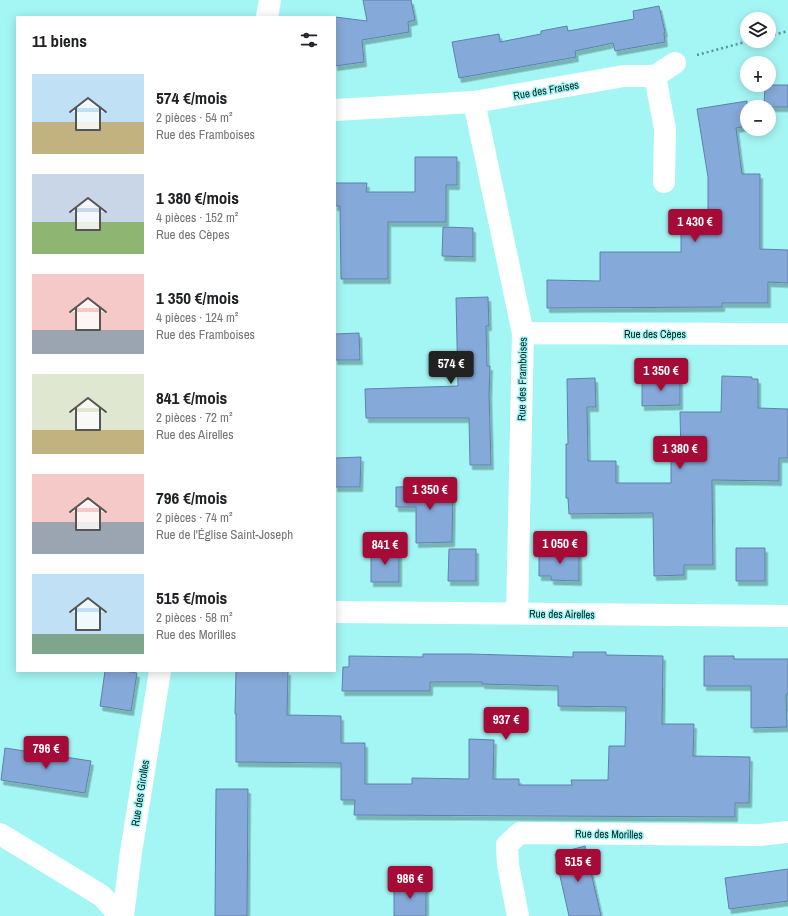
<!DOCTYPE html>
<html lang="fr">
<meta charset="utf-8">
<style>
body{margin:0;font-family:"Archivo Narrow",sans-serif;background:#f2f2f2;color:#202124;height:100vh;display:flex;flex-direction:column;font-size:15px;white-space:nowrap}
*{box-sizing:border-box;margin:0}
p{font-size:13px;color:#757577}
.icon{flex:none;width:22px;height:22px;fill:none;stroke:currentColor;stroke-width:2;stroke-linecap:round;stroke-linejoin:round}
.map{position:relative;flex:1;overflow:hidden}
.drawer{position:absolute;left:16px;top:16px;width:320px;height:656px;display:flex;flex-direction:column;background:#fff;border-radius:0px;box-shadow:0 2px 10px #0003}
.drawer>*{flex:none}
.fabs{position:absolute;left:740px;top:12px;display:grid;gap:8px}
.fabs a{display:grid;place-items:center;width:36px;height:36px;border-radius:50%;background:#fff;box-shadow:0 2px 10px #0003;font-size:20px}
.price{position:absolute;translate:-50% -34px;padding:0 9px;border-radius:4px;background:#a50b36;color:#fff;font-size:13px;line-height:26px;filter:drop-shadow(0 1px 2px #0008)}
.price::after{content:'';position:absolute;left:50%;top:24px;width:12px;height:9px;margin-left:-6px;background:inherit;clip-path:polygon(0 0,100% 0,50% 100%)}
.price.current{background:#222;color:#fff}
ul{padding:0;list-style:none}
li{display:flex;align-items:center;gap:12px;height:100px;padding:0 16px}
li span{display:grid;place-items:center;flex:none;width:112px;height:80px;border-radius:0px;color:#555}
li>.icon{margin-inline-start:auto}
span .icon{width:48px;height:48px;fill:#fffc;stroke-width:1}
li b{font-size:17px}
h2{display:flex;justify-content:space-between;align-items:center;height:48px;padding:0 16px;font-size:17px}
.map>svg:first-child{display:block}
.building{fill:#85a9d8;stroke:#5e81ad;filter:url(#shadow)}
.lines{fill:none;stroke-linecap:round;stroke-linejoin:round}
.path{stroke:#5a9594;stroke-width:2.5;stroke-dasharray:2 3;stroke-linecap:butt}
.minor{stroke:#fff;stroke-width:22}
.labels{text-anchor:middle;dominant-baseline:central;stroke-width:3;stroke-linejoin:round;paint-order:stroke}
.street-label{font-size:11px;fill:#002020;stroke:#a4f6f5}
</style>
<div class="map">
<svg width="788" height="916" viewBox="0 0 788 916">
<defs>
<filter id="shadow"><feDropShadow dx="2.5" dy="4.5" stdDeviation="0" flood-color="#0004"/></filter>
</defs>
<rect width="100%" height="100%" fill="#a4f6f5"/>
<path class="building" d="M363,0H411L415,20L408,22L409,32L362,40L364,62L335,66V17L367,21Z
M659,6L665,32L664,33L665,42L615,51L613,43L575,51L576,57L459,78L452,42L499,34L500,42L541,34V31L567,26L568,31L634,19L633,11Z
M765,85H788V107H764Z
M747,101V126L736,128L742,174H760V249L788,250V283L768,282V303H722V307L547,308V280L600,281V252H681V226H708V177L697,109Z
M415,157H457V185H446V222H388V279H341L340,206H335V183H367L366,192H415Z
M443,227L473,228V257L442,256Z
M488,297L489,326H486L487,366H490L489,394L491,465H470L469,418H366L365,389L458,386L456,298Z
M359,333L360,360H335V334Z
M722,376L752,377V379H758V408L788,409V458H779V481L712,480L713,565H684V575L654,576L653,513L569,514L568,498H566V444H568L567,379L595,378L596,407H587L588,461H616V483H671V457H681L680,412H721Z
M642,378H680V405L642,406Z
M361,457L360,487H335V458Z
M453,486L452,542L416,543V507H396V487Z
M736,548H765V581H736Z
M449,549H476V581H448Z
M371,550H399V582H371Z
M539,551H579V581L551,580V576H539Z
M573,652H606V655L663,656L662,724H694L693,756L750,757L749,803H735V817L354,815L355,800H341V763L236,762V714H235L236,671H288L287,715L341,716V743H365V784H412V778L469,779V739L494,740L493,779H519V785H572L571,780H608L609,746H625L626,707L558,706V686L482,684V682H430V691H342L343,667H349V656L423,657V654H469L573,657Z
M704,656H734V659H788V694H786L787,727L751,728V686H704Z
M105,671H124L137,673L131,711L100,706Z
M5,748L91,761L85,793L1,780Z
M216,789H248L247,916H215Z
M585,846L601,916H569L555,854Z
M788,869V901L729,909L725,878Z
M394,884H426V916H394Z"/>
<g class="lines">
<path class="path" d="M769,36L788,31
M697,55L749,41"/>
<path class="minor" d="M267,17L270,0
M655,76L665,129L664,182
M474,102L523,333L517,613
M335,110L474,102L624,76H655L675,63
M523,333L788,334
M335,612L788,616
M0,834L102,896L120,916
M123,916L131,852L160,671
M518,916L508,865L507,845L520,833L759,835L788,832"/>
</g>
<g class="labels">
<g class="street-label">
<text transform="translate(546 90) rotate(-10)">Rue des Fraises</text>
<text x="655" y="334">Rue des Cèpes</text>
<text transform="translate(522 379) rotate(-89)">Rue des Framboises</text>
<text transform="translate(562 614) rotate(1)">Rue des Airelles</text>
<text transform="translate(140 793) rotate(-81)">Rue des Girolles</text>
<text transform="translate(609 834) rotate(1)">Rue des Morilles</text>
</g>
</g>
</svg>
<div class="fabs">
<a><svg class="icon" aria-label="layers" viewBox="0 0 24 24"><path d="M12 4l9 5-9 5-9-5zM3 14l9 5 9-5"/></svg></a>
<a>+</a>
<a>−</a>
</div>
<b class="price" style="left:695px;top:243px">1 430 €</b>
<b class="price current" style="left:451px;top:385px">574 €</b>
<b class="price" style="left:661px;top:392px">1 350 €</b>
<b class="price" style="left:680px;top:470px">1 380 €</b>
<b class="price" style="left:430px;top:511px">1 350 €</b>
<b class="price" style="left:560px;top:565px">1 050 €</b>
<b class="price" style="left:385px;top:566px">841 €</b>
<b class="price" style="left:506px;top:741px">937 €</b>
<b class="price" style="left:46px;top:770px">796 €</b>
<b class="price" style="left:578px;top:883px">515 €</b>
<b class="price" style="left:410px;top:900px">986 €</b>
<section class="drawer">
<h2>11 biens<svg class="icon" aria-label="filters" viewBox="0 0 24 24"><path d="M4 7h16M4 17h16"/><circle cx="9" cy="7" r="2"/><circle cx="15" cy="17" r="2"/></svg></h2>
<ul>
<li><span style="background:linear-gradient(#bfe0f5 60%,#c2b280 0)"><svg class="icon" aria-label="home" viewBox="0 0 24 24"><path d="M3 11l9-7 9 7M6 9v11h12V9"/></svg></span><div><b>574 €/mois</b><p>2 pièces · 54 m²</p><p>Rue des Framboises</p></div></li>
<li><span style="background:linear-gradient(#c9d6e8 60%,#8fb573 0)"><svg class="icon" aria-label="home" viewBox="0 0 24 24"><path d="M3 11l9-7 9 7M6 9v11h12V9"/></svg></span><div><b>1 380 €/mois</b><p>4 pièces · 152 m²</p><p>Rue des Cèpes</p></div></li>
<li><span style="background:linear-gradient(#f6c9c9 70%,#9aa5b1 0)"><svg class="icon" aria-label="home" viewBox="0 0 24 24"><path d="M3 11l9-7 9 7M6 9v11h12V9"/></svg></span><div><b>1 350 €/mois</b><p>4 pièces · 124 m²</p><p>Rue des Framboises</p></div></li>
<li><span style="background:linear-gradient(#dfe7d0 70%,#c2b280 0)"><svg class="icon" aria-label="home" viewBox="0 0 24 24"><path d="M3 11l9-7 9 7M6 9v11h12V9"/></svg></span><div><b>841 €/mois</b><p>2 pièces · 72 m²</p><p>Rue des Airelles</p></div></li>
<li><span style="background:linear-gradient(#f6c9c9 60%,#9aa5b1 0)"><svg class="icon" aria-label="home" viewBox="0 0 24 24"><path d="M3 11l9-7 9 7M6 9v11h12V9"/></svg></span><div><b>796 €/mois</b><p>2 pièces · 74 m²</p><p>Rue de l'Église Saint-Joseph</p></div></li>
<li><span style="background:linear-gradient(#bfe0f5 75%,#7fa58c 0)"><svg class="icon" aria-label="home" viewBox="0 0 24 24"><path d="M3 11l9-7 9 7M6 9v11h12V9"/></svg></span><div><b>515 €/mois</b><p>2 pièces · 58 m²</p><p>Rue des Morilles</p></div></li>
</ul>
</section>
</div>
